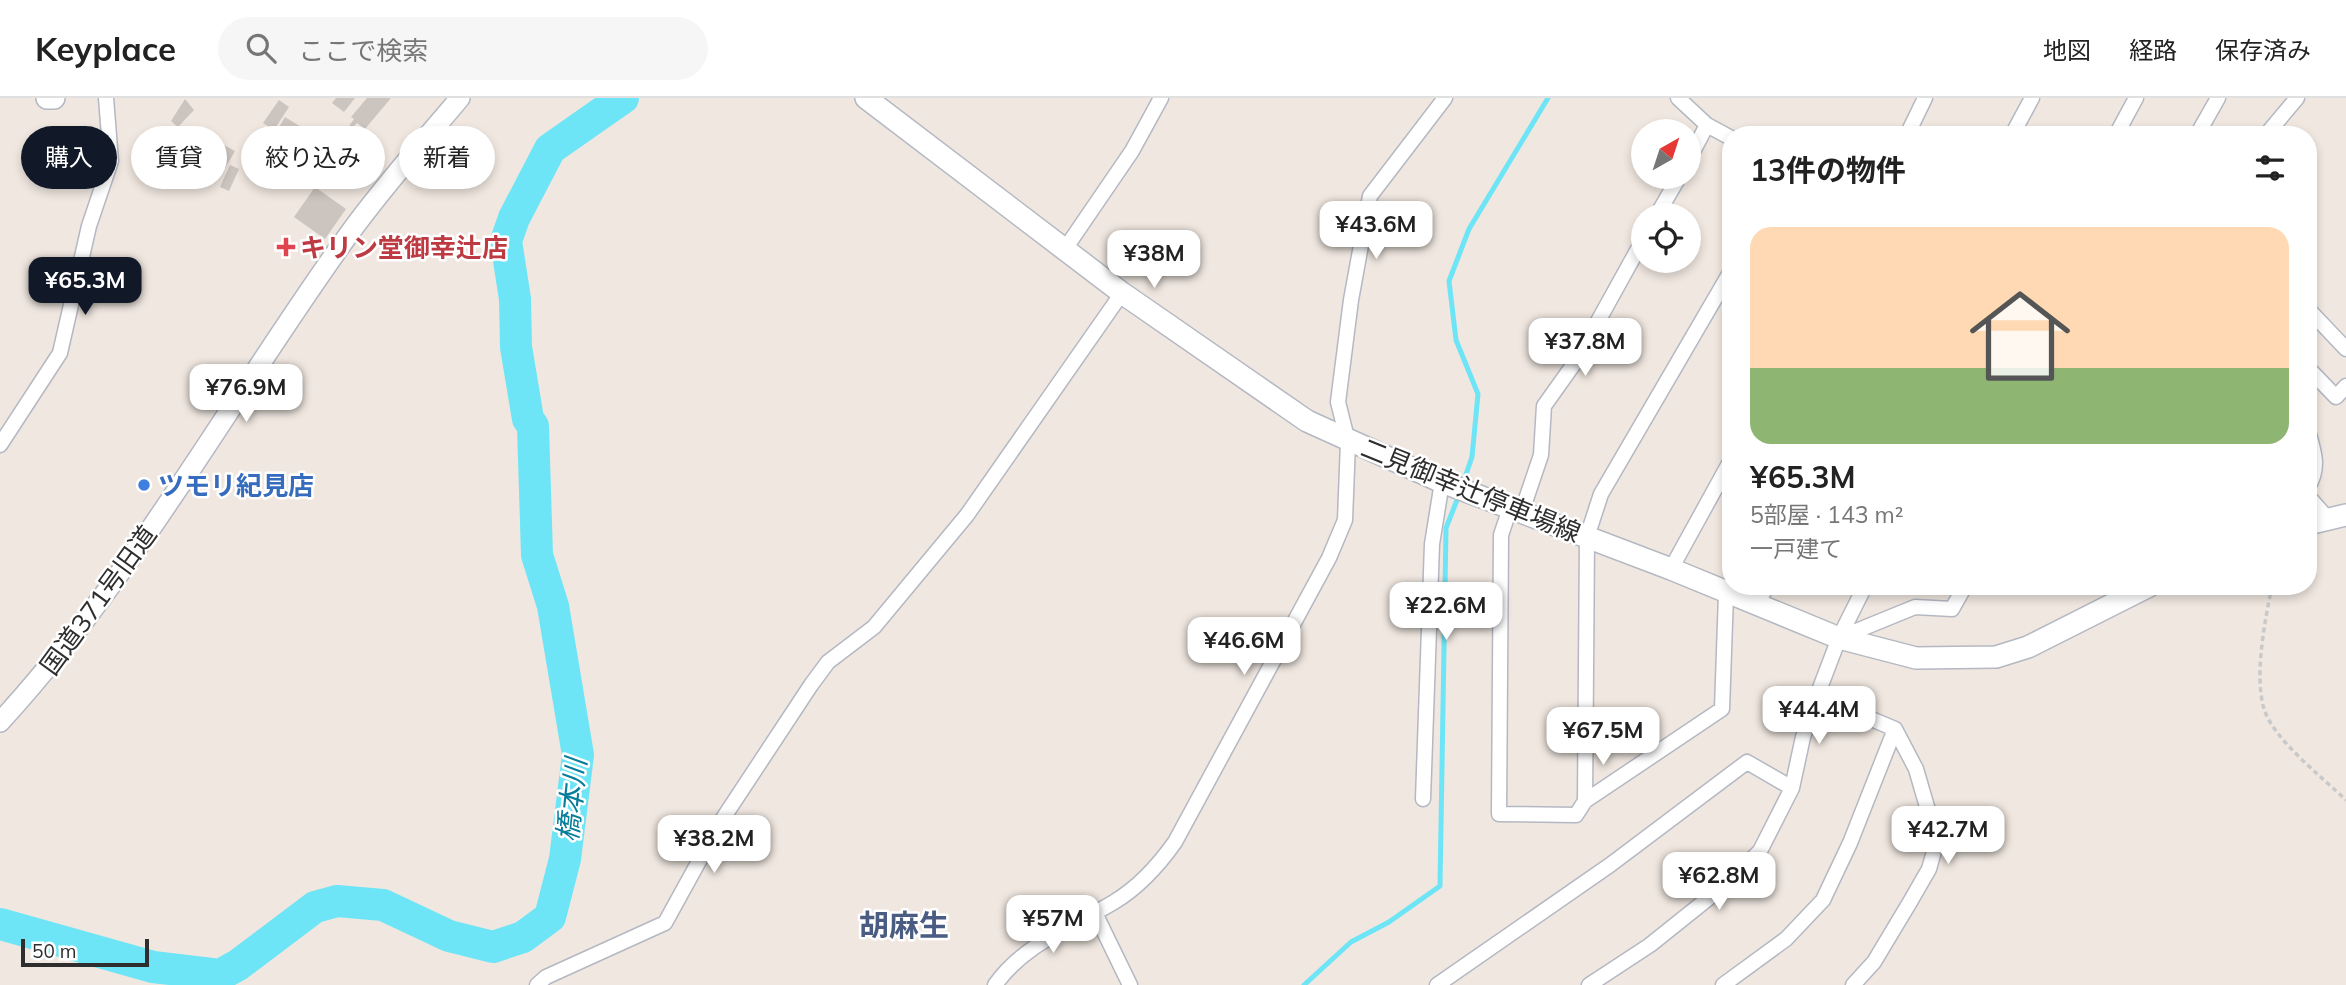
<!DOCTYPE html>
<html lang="ja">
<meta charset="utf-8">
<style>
body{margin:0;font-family:Mulish,"Noto Sans JP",sans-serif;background:#f6f6f6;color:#222;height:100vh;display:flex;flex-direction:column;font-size:26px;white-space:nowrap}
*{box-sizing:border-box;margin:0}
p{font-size:23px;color:#767676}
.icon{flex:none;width:38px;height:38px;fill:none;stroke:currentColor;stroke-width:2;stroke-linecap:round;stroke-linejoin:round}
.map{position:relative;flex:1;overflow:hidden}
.drawer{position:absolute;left:1722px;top:28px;width:595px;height:469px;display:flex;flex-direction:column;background:#fff;border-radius:28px;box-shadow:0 4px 10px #0003}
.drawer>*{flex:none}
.top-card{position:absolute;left:21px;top:28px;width:665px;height:63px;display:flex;gap:14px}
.needle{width:46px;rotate:39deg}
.fabs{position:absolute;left:1631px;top:21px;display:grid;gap:14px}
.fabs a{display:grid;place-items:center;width:70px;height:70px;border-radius:50%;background:#fff;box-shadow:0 4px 10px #0003;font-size:35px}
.scale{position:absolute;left:21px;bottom:18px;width:128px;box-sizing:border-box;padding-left:7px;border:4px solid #2e2e2e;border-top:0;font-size:19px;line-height:24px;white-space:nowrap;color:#2e2e2e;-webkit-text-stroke:5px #fff;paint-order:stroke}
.price{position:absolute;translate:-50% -60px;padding:0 16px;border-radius:14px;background:#fff;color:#222;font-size:23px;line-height:46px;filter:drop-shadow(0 2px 4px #0008)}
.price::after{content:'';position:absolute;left:50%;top:42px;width:21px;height:16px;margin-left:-10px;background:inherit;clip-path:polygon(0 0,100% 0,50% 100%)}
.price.selected{background:#111827;color:#fff}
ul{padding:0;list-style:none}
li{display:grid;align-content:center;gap:14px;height:371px;padding:0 28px}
li span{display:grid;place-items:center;height:217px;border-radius:21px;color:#555}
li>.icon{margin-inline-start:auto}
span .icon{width:126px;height:126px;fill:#fffc;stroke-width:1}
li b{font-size:30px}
h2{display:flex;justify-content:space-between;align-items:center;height:84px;padding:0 28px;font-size:30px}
.pill{padding:0 24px;border-radius:32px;background:#fff;box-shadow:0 4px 10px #0003;font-size:24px;line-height:63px}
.pill.selected{background:#111827;color:#fff}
header{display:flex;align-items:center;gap:42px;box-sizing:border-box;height:98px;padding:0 35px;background:#fff;border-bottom:2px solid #e0e0e0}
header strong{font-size:33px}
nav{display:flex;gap:38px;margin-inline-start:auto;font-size:24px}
.search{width:490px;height:63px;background:#f6f6f6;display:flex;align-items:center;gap:18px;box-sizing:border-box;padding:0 24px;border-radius:38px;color:#767676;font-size:26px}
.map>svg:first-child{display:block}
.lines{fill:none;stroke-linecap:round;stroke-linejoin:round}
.stream{stroke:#6ee5f6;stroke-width:5}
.river{stroke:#6ee5f6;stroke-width:32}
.building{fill:#cbc4bf}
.minor-casing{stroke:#b4b8c2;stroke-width:17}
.tertiary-casing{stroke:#b4b8c2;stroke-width:22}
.secondary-casing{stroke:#b4b8c2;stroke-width:24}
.path{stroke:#c9c9c9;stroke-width:3.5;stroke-dasharray:5 3.5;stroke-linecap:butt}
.minor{stroke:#fff;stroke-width:14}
.tertiary{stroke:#fff;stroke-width:19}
.secondary{stroke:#fff;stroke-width:21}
.health-dot{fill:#e0444e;stroke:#fff;stroke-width:2.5}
.shop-dot{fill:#3f7fe0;stroke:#fff;stroke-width:2.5}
.labels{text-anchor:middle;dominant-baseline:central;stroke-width:5;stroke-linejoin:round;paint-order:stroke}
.health-label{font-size:26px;font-weight:bold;fill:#be3a42;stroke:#fff;text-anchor:start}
.shop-label{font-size:26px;font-weight:bold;fill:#366cbe;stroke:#fff;text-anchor:start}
.street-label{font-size:26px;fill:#2e2e2e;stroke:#fff}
.water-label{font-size:28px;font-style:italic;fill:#067d9b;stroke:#fff}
.quarter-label{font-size:30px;font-weight:bold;fill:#4a5c82;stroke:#fff}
</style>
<header>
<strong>Keyplace</strong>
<div class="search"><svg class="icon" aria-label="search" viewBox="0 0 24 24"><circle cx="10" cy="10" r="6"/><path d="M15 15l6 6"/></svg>ここで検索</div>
<nav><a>地図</a><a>経路</a><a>保存済み</a></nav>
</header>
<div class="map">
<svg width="2346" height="887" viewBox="0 0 2346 887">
<rect width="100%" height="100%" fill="#f0e7e0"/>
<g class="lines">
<path class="stream" d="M1462,388L1472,359L1478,296L1456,242L1449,183L1469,131L1548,0
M1304,887L1351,844L1389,824L1440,788L1446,430L1459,397"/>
<path class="river" d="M0,826L153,869L220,877L238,867L315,809L337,803L383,807L449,838L493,849L523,839L550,819L565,761L578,657L553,508L537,457L533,328L528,321L516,249L515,201L506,143L514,120L550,51L623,0"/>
</g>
<path class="building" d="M336,0H355L344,14L332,5Z
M367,0H391L365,31L357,25L352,30L349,28L354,21L351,19Z
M185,1L194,12L178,29L171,23Z
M279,2L289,9L274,32L263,25Z
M285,19L317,39L300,65L291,59L292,55L271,42Z
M191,29L235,53L223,74L213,68L217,61L184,43Z
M183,53L200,63L187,87L174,81L180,70L176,67Z
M230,67L239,71L229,93L220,89Z
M315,89L346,111L325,141L294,119Z"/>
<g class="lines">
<g class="minor-casing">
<path id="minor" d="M1678,0L1707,27L1731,40
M1907,37L1925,0
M2012,37L2032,0
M2116,37L2136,0
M2197,37L2218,0
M2266,37L2297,0
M1689,61L1707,27
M1657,117L1679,79
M1065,151L1132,53L1161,0
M2308,211L2346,251
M2308,270L2336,299L2346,288
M2308,333C2314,353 2320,370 2308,389
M0,347L60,255L89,128L111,63L106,0
M2308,398L2328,421
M1510,410L1501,437L1499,716L1576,717L1585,703
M1522,413L1541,357L1544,308L1576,263L1643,142
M1671,471L1731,362
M2108,488L2124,501
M1726,496L1722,611L1585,703L1587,439L1601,396L1731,173
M1757,506L1767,488
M1839,540L1915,509L1952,511L1965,488
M1817,598L1895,631L1916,671L1937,743L1929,771L1910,804L1874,864L1853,887
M1423,701L1432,446L1442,384
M1094,813L1130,887
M537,887L546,879L665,825L720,725L811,587L828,564L874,529L967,417L1122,195
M995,887C1025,845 1071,830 1114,804C1139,789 1158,768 1175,744L1329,460L1345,422L1348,344L1338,304L1351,202L1370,98L1445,0
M1437,887L1610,767L1747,664L1792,690
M1589,887L1650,847L1730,783L1760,753L1792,690L1803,639L1817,598L1839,540L1865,488
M1723,887L1786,841L1823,802L1850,745L1895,631"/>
</g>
<g class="tertiary-casing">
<path id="tertiary" d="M0,624C136,476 232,298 349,136C383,89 422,45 460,0"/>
</g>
<g class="secondary-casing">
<path id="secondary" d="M47,0H54
M866,0L1122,195L1307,323L1442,384L1671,471L1839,540L1916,560L1996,559L2028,549L2149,488
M2308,426L2346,417"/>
</g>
<path class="path" d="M2272,488C2265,522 2254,577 2264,611C2274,642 2322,679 2346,702"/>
<use href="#minor" class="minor"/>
<use href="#tertiary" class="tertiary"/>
<use href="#secondary" class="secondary"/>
</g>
<path class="health-dot" d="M282.5 138.5h7v7h7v7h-7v7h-7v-7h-7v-7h7z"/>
<circle class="shop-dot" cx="144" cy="387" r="7"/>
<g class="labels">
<g class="health-label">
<text x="300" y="149">キリン堂御幸辻店</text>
</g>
<g class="shop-label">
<text x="158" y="387">ツモリ紀見店</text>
</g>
<g class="street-label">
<text transform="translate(1471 392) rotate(22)">二見御幸辻停車場線</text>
<text transform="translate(98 502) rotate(-54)">国道371号旧道</text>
</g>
<g class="water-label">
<text transform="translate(571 702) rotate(-84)">橋本川</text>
</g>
<g class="quarter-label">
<text x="904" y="827">胡麻生</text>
</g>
</g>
</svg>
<div class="fabs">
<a><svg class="needle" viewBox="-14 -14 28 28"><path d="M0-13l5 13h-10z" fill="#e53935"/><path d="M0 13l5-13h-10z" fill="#767676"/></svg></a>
<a><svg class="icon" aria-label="locate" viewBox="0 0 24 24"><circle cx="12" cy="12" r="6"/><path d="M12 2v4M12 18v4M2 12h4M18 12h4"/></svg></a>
</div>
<div class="scale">50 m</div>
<b class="price" style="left:1376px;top:163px">¥43.6M</b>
<b class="price" style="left:1154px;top:192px">¥38M</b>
<b class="price selected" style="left:85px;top:219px">¥65.3M</b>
<b class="price" style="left:1585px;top:280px">¥37.8M</b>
<b class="price" style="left:246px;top:326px">¥76.9M</b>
<b class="price" style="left:1446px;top:544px">¥22.6M</b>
<b class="price" style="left:1244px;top:579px">¥46.6M</b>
<b class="price" style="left:1819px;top:648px">¥44.4M</b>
<b class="price" style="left:1603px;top:669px">¥67.5M</b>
<b class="price" style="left:1948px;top:768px">¥42.7M</b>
<b class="price" style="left:714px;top:777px">¥38.2M</b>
<b class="price" style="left:1719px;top:814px">¥62.8M</b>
<b class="price" style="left:1053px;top:857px">¥57M</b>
<div class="top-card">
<a class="pill selected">購入</a>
<a class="pill">賃貸</a>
<a class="pill">絞り込み</a>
<a class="pill">新着</a>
</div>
<section class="drawer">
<h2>13件の物件<svg class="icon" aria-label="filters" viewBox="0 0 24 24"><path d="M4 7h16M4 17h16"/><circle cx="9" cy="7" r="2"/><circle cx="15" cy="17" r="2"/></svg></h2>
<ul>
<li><span style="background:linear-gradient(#ffd9b3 65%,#8fb573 0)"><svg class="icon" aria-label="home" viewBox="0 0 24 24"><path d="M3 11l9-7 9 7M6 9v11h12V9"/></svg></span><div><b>¥65.3M</b><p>5部屋 · 143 m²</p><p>一戸建て</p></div></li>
</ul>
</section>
</div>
